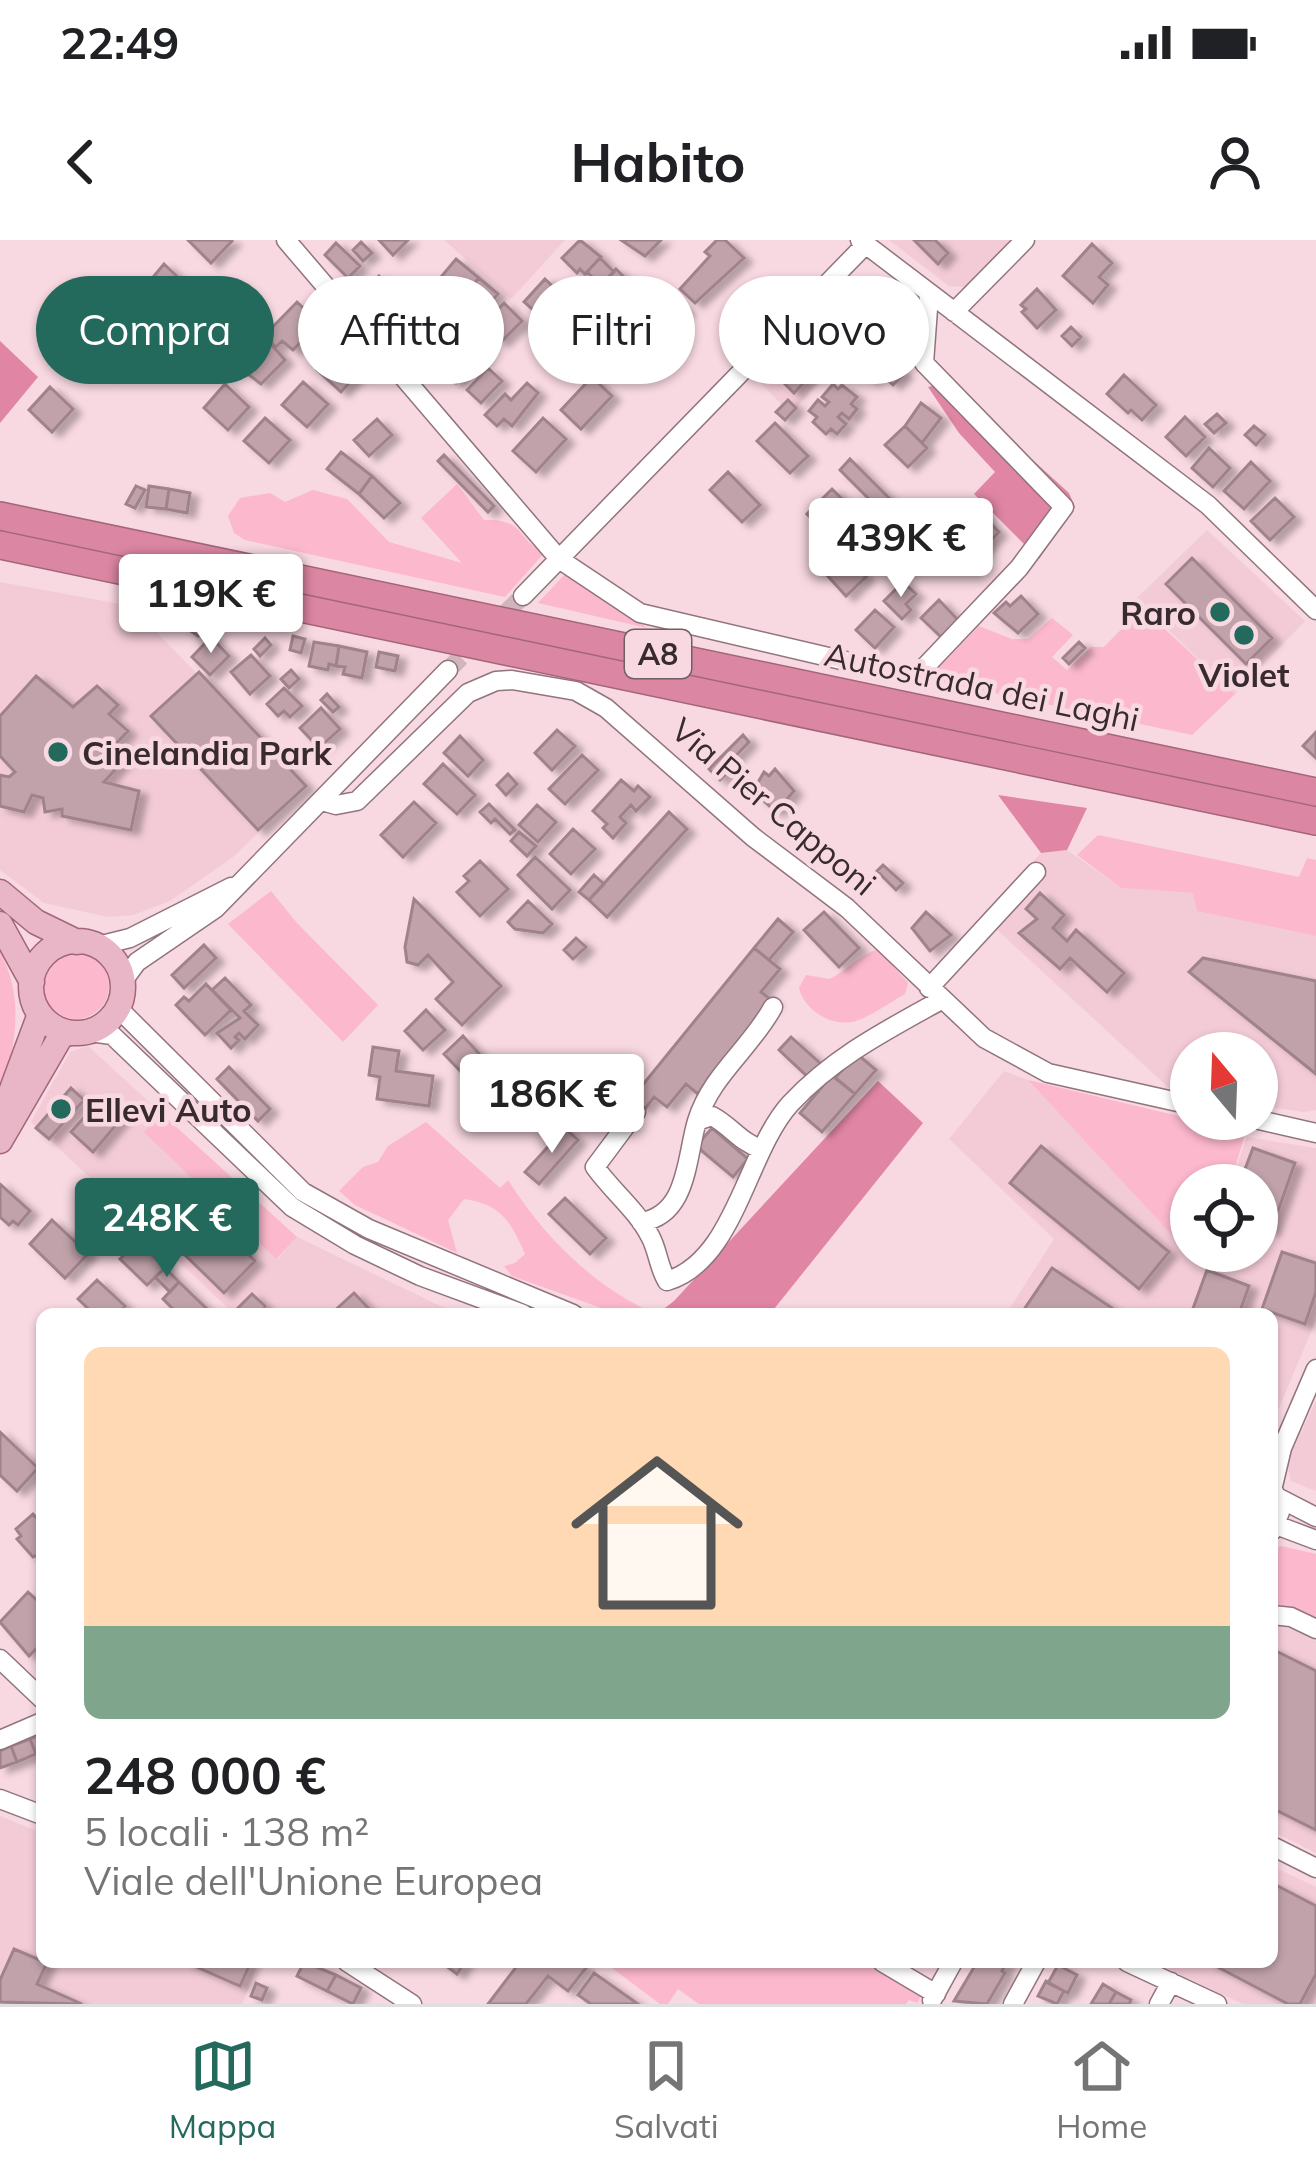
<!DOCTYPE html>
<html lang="it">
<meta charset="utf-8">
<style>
body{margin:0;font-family:Mulish,sans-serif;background:#f2f2f2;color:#202124;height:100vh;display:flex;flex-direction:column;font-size:45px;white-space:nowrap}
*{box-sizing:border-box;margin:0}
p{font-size:39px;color:#757577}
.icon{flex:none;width:66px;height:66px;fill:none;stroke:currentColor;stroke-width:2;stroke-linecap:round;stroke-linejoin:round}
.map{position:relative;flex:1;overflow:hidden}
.drawer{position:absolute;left:36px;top:1068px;width:1242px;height:660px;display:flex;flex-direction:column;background:#fff;border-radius:18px;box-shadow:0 3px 9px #0004}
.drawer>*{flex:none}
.banner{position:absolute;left:36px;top:36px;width:1245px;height:108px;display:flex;gap:24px}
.needle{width:78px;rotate:341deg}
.tools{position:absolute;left:1170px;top:792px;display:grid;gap:24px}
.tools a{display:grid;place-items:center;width:108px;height:108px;border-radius:50%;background:#fff;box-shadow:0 3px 9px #0004;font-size:60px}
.price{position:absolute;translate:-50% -102px;padding:0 27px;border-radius:12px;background:#fff;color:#222;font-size:39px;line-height:78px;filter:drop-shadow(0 3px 6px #0008)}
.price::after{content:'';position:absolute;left:50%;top:72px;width:36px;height:27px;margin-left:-18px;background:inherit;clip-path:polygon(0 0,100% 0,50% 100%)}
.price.active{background:#23695c;color:#fff}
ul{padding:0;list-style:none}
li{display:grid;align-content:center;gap:24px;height:636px;padding:0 48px}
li+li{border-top:3px solid #e0e0e0}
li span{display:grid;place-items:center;height:372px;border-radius:18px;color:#555}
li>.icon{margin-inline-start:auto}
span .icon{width:216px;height:216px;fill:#fffc;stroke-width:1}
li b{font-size:51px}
.pill{padding:0 42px;border-radius:54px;background:#fff;box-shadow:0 3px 9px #0004;font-size:42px;line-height:108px}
.pill.active{background:#23695c;color:#fff}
.status{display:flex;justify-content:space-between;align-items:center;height:84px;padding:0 60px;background:#fff;direction:ltr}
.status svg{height:33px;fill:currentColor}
header{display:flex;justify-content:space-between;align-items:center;height:156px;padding:0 48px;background:#fff;font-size:54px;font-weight:700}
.tabs{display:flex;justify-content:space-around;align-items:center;height:168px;border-top:3px solid #e0e0e0;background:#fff;font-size:33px;color:#757577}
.tabs a{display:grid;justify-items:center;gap:6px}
.tabs .active{color:#23695c}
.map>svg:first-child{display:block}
.built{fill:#f3cbd6}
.green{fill:#fcb8cd}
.forest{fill:#e085a3}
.building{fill:#c1a2ab;stroke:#a0828b;stroke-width:3;filter:url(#shadow)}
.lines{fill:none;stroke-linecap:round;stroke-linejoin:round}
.minor-tunnel{stroke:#d1b5bd;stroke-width:18;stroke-dasharray:18 9;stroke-linecap:butt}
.minor-casing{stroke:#91747d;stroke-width:21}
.major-casing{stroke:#a2667a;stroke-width:27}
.highway-casing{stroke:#a2667a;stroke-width:30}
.minor{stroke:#fff;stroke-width:18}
.major{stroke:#e9b6c7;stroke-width:24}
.highway{stroke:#db86a2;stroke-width:27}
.poi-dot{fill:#23695c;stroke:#f8d8e1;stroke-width:4.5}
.labels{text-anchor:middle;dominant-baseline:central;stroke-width:9;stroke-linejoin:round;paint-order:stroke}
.shield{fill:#f8d8e1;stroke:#715f64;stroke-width:3}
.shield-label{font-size:30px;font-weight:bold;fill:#372b2f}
.poi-label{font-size:33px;font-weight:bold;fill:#372b2f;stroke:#f8d8e1;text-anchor:start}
.street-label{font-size:33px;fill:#372b2f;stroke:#f8d8e1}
</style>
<div class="status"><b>22:49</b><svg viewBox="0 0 49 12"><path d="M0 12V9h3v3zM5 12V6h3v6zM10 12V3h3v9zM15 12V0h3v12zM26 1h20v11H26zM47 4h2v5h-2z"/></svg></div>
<header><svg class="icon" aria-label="back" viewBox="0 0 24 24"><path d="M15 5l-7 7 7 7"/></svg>Habito<svg class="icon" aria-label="person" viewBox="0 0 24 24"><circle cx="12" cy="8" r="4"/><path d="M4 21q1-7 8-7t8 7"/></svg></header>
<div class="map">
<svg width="1316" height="1764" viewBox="0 0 1316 1764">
<defs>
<filter id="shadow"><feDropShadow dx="8" dy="4.5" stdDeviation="3" flood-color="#0004"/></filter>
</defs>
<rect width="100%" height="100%" fill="#f8d8e1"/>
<path class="built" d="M444,0H565L511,59Z
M889,0H1011L965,47L949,46Z
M860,42L873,44L894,58L796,168L788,160L782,165L757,139L834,58Z
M1207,290L1305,381L1235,454L1136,359Z
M0,342L131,366L306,546L233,617L170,661L133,675L108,677L44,663L0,630Z
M1067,610L1121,648L1193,653L1198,671L1316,696V870L1303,872L1257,865V813H1191V851L1169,848L982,676L1041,613Z
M88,806L161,873L145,891L277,1019L297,997L457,1074H221L227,1067L31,882L70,812Z
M1004,831L1028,840L1188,1011H1257V945H1230L1247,897L1316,908V1080L1279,1168L1272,1175V1074H1006L1054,999L949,899Z
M1316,1161V1251L1291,1241L1287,1222Z
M1272,1380L1316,1401V1613L1272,1591Z
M0,1576L42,1593V1722H259L242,1764H0Z
M1272,1626L1316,1647V1764H1243L1154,1722H1272Z"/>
<path class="green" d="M457,244L484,280C528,279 515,301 545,312L505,357L245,300L234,293L228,276L240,258L270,253L285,262L313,250L347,259L389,302L462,323L421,278Z
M567,332L647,388L538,363Z
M1142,368L1235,454L1192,495L928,439L979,386L1012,399H1028L1052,378L1073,395L1052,417L1067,430L1091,407H1104Z
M1098,595L1299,637L1307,618L1316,620V696L1197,671L1193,653L1121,648L1077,615Z
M271,651L297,683L378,765L343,802L228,684Z
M878,709L908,743L905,754C890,762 869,778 852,782C829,786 804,769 799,748L806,735L830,739C848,729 860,715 878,709Z
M43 746a33 33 0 1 1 66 0a33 33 0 1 1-66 0Z
M0,713C24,754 17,808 0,850Z
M1028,840L1191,879L1247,887L1230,945H1191V1011L1206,1013L1188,1012Z
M161,873L297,997L276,1019L144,892Z
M426,882L500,948L508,940C544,997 593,1046 655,1074H618L512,1036L504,1026L515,1023L525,1014C511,982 501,964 464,959L448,980L457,1013L355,965L339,951L363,927L378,922L388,906Z
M1281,1306L1316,1314V1384L1272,1365V1312Z
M604,1722H901L931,1740L917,1763L909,1760L906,1764H699L678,1749L668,1764H660Z"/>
<path class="forest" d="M0,101L38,137L0,183Z
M947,142L1069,253L1075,267L1039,319L974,254L995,232L959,193L928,147Z
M998,555L1087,568L1067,610L1041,613Z
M878,841L923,883L770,1074H657L674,1061Z"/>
<path class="building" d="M188,0H231L232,1L211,23Z
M379,0H408L393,15Z
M580,0L601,17L585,34L580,29L577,33L562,18Z
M621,0H661L645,16Z
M717,0H725L744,18L695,63L680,49L710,16L705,12Z
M914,0H935L948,13L938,24Z
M361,2L372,13L363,21L353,10Z
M336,3L360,26L348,38L325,15Z
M1092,4L1112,23L1099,37L1108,45L1093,63L1063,36Z
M600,18L614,32L601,45L587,32Z
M456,19L479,38L460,60L436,43Z
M164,24L185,44L169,61L152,45L158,39L154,36Z
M616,29L637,50L616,71L602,59L606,55L598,48Z
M379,36L400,57L385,72L364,52Z
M479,38L498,54L481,73L462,57Z
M545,39L563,56L559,59L564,64L547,82L524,62Z
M1037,49L1056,70L1037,88L1022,72L1026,69L1021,65Z
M665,50L686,70L661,96L640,75Z
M417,52L435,71L400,105L382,86Z
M135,55L156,75L139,92L123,76L128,70L124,66Z
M840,61L848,68L851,64L855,69L861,63L868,69L850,89L833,68Z
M297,62L319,83L293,110L282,101L276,107L264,96Z
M504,63L522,81L501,102L483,85Z
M448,65L469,85L452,103L434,80Z
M561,66L575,79L564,91L551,78Z
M579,74L601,91L582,111L562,93Z
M845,83L850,89L828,113L822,107Z
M101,87L127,113L106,133L88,114L94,108L87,101Z
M1071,87L1081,97L1072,106L1062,96Z
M264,96L285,120L261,144L236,125Z
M870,97L892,117L871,140L850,120Z
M466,101L482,117L456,143L446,134L451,130L447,126Z
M820,106L830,115L794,153L784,143Z
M338,107L362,129L341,152L317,130Z
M846,113L855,125L847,133L837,123Z
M889,120L904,134L893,145L879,132Z
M488,128L502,141L481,163L467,150Z
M1124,135L1156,165L1142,180L1131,170L1128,173L1107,154Z
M592,137L612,156L581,189L561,170Z
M303,142L328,164L307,187L282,165Z
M527,143L538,153L512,186L504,179L497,186L485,175L505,154L511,160Z
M225,144L249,167L228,190L204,168Z
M833,144L838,149L842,145L857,157L851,164L857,169L849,179L842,173L838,177L846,184L837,194L831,189L826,194L813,182L817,177L809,171L818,160L825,166L829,162L822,157Z
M50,147L73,169L52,192L29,170Z
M788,160L796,168L785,180L776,172Z
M921,163L941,178L922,203L905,186Z
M1217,174L1226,183L1214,193L1205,184Z
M1185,177L1205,197L1186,216L1166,197Z
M265,178L290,200L269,223L244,201Z
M543,178L566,199L536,232L513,211Z
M377,179L392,195L369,216L354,200Z
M775,183L808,216L790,233L757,201Z
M905,186L927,208L908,227L885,205Z
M1254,186L1265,195L1256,205L1245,195Z
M1209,208L1230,228L1213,247L1192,228Z
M341,212L372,236L359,254L327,229Z
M444,215L494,266L488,272L438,221Z
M850,219L892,261L881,271L840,230Z
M1251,222L1270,241L1244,269L1224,251Z
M728,232L760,265L742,282L710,250Z
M372,236L400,263L384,278L359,254Z
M136,246L145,250L135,268L126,264Z
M149,246L169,249L166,269L146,267Z
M169,249L190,253L187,273L166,269Z
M832,249L859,276L834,301L807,274Z
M1275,258L1294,277L1270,300L1251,281Z
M976,269L999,292L976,316L953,292Z
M846,316L866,337L846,356L826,334Z
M1192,318L1272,398L1246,424L1166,344Z
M903,342L916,354L906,364L911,370L902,379L884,361Z
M1021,356L1038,374L1018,393L994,373L1006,362L1010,366Z
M939,360L958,380L941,397L921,378Z
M875,370L894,387L875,408L856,390Z
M192,377L205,386L198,396L185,387Z
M293,396L305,399L301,413L290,410Z
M211,397L229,416L210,435L192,417Z
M265,398L271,405L260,416L254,409Z
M314,402L339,406L336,426L329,424L328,430L309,426Z
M1079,402L1085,408L1069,424L1063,418Z
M339,406L367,412L362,438L343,434L345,427L336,426Z
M379,412L398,416L395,431L376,427Z
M251,415L270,436L250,454L231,432Z
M291,430L299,439L289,448L281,439Z
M199,432L306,546L258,590L151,476Z
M36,436L73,467L97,446L118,465L109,474L128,491L112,508L125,519L104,542L139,551L131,590L62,576V569L45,572L43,558L32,555L24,572L0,566V535L9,537L15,532L0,516V476Z
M284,448L302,466L290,477L284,471L278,476L267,464Z
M327,454L339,467L333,472L321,460Z
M321,468L340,489L319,508L300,488Z
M557,490L575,506L552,530L535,513Z
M1316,492V518L1303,506Z
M743,495L749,502L727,525L731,529L720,540L709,529Z
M460,496L483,520L468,536L444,513Z
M582,515L598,530L565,564L549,549Z
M443,524L475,555L457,574L424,544Z
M775,529L794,551L776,572L753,551L764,532L769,536Z
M508,534L517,544L506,555L497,545Z
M621,540L634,551L638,546L650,557L636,571L631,565L620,577L626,583L613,598L603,588L607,584L593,571Z
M414,562L436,583L403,617L381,595Z
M489,564L515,590L510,594L495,579L491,583L480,572Z
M537,565L556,582L538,602L519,585Z
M669,572L687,589L607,677L589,660Z
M573,589L595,609L571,634L550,614Z
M519,592L536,606L527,616L511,601Z
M535,617L570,650L552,669L518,635Z
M480,621L508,649L480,676L457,652L469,641L464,636Z
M883,625L903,643L896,650L877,631Z
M594,635L604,644L589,660L579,652Z
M1040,653L1064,675L1053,688L1067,701L1076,690L1124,733L1107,752L1070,718L1060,729L1019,693L1037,679L1026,669Z
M414,659L501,746L462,785L436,759L453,742L428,715L418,725L407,722L405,707Z
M528,661L552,684L543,693L515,689L508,682Z
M824,672L859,708L839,727L804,690Z
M926,672L951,695L930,711L912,688Z
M778,679L793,692L769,720L754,708Z
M576,698L586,707L573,719L564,710Z
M204,705L216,718L184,748L172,735Z
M754,708L780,729L761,752L773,761L698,854L686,844L667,867L654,857L645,869L632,858Z
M1203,718L1316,741V834L1189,732Z
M225,738L251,765L244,771L258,785L245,799L239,793L235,797L239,800L231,808L217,793L240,778L212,750Z
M206,744L231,770L205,795L176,765L184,757L189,761Z
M426,770L445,790L423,810L405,791Z
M463,796L483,818L464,835L444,814Z
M791,797L821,824L809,838L779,810Z
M1206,798L1247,806L1245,813H1203Z
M373,807L399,811L396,831L433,836L429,866L377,859L380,837L369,835Z
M857,814L876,830L855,854L835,838Z
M229,827L270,869L258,881L217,839Z
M832,835L855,854L822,892L800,873Z
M71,848L84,860L49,899L36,888Z
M101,858L123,877L93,912L71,892Z
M565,888L578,900L539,944L525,932Z
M712,888L748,919L733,937L696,906Z
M1041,906L1169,1012L1139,1049L1010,943Z
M1253,908L1295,923L1271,991L1257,986V945H1239Z
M165,943L176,954L180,949L198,968L169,996L145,971L147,968L143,964Z
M0,944L30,971L18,985L13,981L9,985L0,977Z
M565,958L606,998L590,1014L549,974Z
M52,980L88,1014L65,1038L30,1004Z
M217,984L255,1021L224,1053L186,1016Z
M138,1001L165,1028L147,1045L120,1019Z
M1282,1012L1316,1023V1052L1305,1084L1262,1069Z
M165,1028L179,1042L170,1052L155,1037Z
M1052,1028L1121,1074H1021Z
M1207,1030L1249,1046L1239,1074H1191Z
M97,1040L125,1066L118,1074H94L78,1059Z
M179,1042L206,1068L200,1074H178L163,1059Z
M354,1053L374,1074H331Z
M252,1054L265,1066L263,1074H232Z
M0,1192L38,1228L17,1251L0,1235Z
M33,1274L42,1284V1313L33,1317L17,1299L21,1296L16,1289Z
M28,1352L42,1365V1403L29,1416L0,1382Z
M1272,1409L1316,1431V1590L1272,1568Z
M42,1494V1512L36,1514L30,1499Z
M30,1499L36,1514L17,1522L11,1506Z
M11,1506L17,1522L0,1528V1511Z
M1272,1643L1316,1666V1734L1300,1764H1288L1208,1722H1272Z
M14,1709L47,1723L37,1744L82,1764L0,1762V1740Z
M185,1722H251L240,1746Z
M304,1722L336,1735L327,1751L297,1736Z
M441,1722H465L457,1734Z
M520,1722H577L586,1728L568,1751L548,1736L526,1764H488Z
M973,1722H1007L1002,1731L1005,1733L987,1764L954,1761L976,1724Z
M1058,1725L1077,1735L1068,1753L1048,1743Z
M594,1733L638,1764H591L578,1755Z
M336,1735L361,1748L353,1764L327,1751Z
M1046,1741L1064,1751L1057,1764L1038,1756Z
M256,1743L267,1748L262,1760L251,1756Z
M1103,1744L1116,1752L1109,1764H1091Z
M1116,1752L1131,1760L1129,1764H1109Z"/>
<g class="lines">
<path class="minor-tunnel" d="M448,430L523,356"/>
<g class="minor-casing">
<path id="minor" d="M286,0L559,319L640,373L854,423
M860,0L1208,265L1316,370
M954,72L1025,0
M523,356L865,5
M921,431L1019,328L1064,267L924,123L929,55
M322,561L336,565L357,561L468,453L496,441L512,440L576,451L606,468L753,597L847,668L984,798L1048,833L1191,865
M98,706L130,698L231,647
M123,741L137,722L216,668L448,430
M929,748L1036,632
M118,768L303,952L369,989L573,1074
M90,792L112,795L292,967L355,1005L420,1036L523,1074
M636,872L595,927C612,951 636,969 650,996C658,1010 658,1026 667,1041C735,1021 746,913 790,864C834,817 885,791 941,760
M1255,879L1316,893
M697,881C711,835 751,808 773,767
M641,982C688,975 686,918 697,881L712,876C731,886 740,902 761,909
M1272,1245L1280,1272L1272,1291
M1273,1246L1282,1208L1316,1129
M1279,1258L1316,1277
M1276,1285L1316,1300
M1272,1375L1291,1377L1316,1389
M0,1419L42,1459
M0,1500L42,1482
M0,1559L42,1575
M1272,1606L1316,1628
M347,1722L412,1764
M882,1722L936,1754
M1127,1722L1217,1764
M932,1760L953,1722
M1013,1764L1036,1722
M1159,1764L1171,1742"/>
</g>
<g class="major-casing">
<path id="major" d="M0,652L36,682L77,702
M0,684L32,742
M31 747a46 46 0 1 1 92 0a46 46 0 1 1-92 0Z
M5,868L40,774
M0,901L61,796L69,793"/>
</g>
<g class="highway-casing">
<path id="highway" d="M0,276L1316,552
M0,305L1316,581"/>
</g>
<use href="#minor" class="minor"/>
<use href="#major" class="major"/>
<use href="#highway" class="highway"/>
</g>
<g class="poi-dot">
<circle cx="1220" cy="372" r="12"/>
<circle cx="1244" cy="395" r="12"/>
<circle cx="58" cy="512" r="12"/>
<circle cx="61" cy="869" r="12"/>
</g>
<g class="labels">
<rect class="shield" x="625" y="390" width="66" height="48" rx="9"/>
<g class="shield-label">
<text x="658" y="414">A8</text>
</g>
<g class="poi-label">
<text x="1196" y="372" text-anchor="end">Raro</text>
<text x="1244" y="434" text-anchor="middle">Violet</text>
<text x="82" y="512">Cinelandia Park</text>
<text x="85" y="869">Ellevi Auto</text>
</g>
<g class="street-label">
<text transform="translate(982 446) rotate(12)">Autostrada dei Laghi</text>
<text transform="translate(774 566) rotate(40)">Via Pier Capponi</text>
</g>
</g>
</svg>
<div class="tools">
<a><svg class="needle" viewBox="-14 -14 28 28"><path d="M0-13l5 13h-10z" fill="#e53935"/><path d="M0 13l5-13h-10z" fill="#757577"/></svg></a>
<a><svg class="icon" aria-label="locate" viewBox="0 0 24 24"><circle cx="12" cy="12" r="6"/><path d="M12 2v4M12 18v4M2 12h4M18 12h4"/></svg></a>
</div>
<b class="price" style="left:901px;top:360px">439K €</b>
<b class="price" style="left:211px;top:416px">119K €</b>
<b class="price" style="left:552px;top:916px">186K €</b>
<b class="price active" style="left:167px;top:1040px">248K €</b>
<div class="banner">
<a class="pill active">Compra</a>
<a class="pill">Affitta</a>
<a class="pill">Filtri</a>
<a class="pill">Nuovo</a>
</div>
<section class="drawer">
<ul>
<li><span style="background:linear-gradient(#ffd9b3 75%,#7fa58c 0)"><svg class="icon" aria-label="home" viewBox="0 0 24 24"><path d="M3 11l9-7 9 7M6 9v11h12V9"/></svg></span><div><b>248 000 €</b><p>5 locali · 138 m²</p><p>Viale dell'Unione Europea</p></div></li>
</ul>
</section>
</div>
<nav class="tabs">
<a class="active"><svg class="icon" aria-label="map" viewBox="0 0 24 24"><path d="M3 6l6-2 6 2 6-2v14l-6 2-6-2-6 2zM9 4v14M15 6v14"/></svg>Mappa</a>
<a><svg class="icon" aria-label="saved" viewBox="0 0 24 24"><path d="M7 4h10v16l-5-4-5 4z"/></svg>Salvati</a>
<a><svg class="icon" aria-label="home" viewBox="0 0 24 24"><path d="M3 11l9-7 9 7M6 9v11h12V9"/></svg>Home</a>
</nav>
